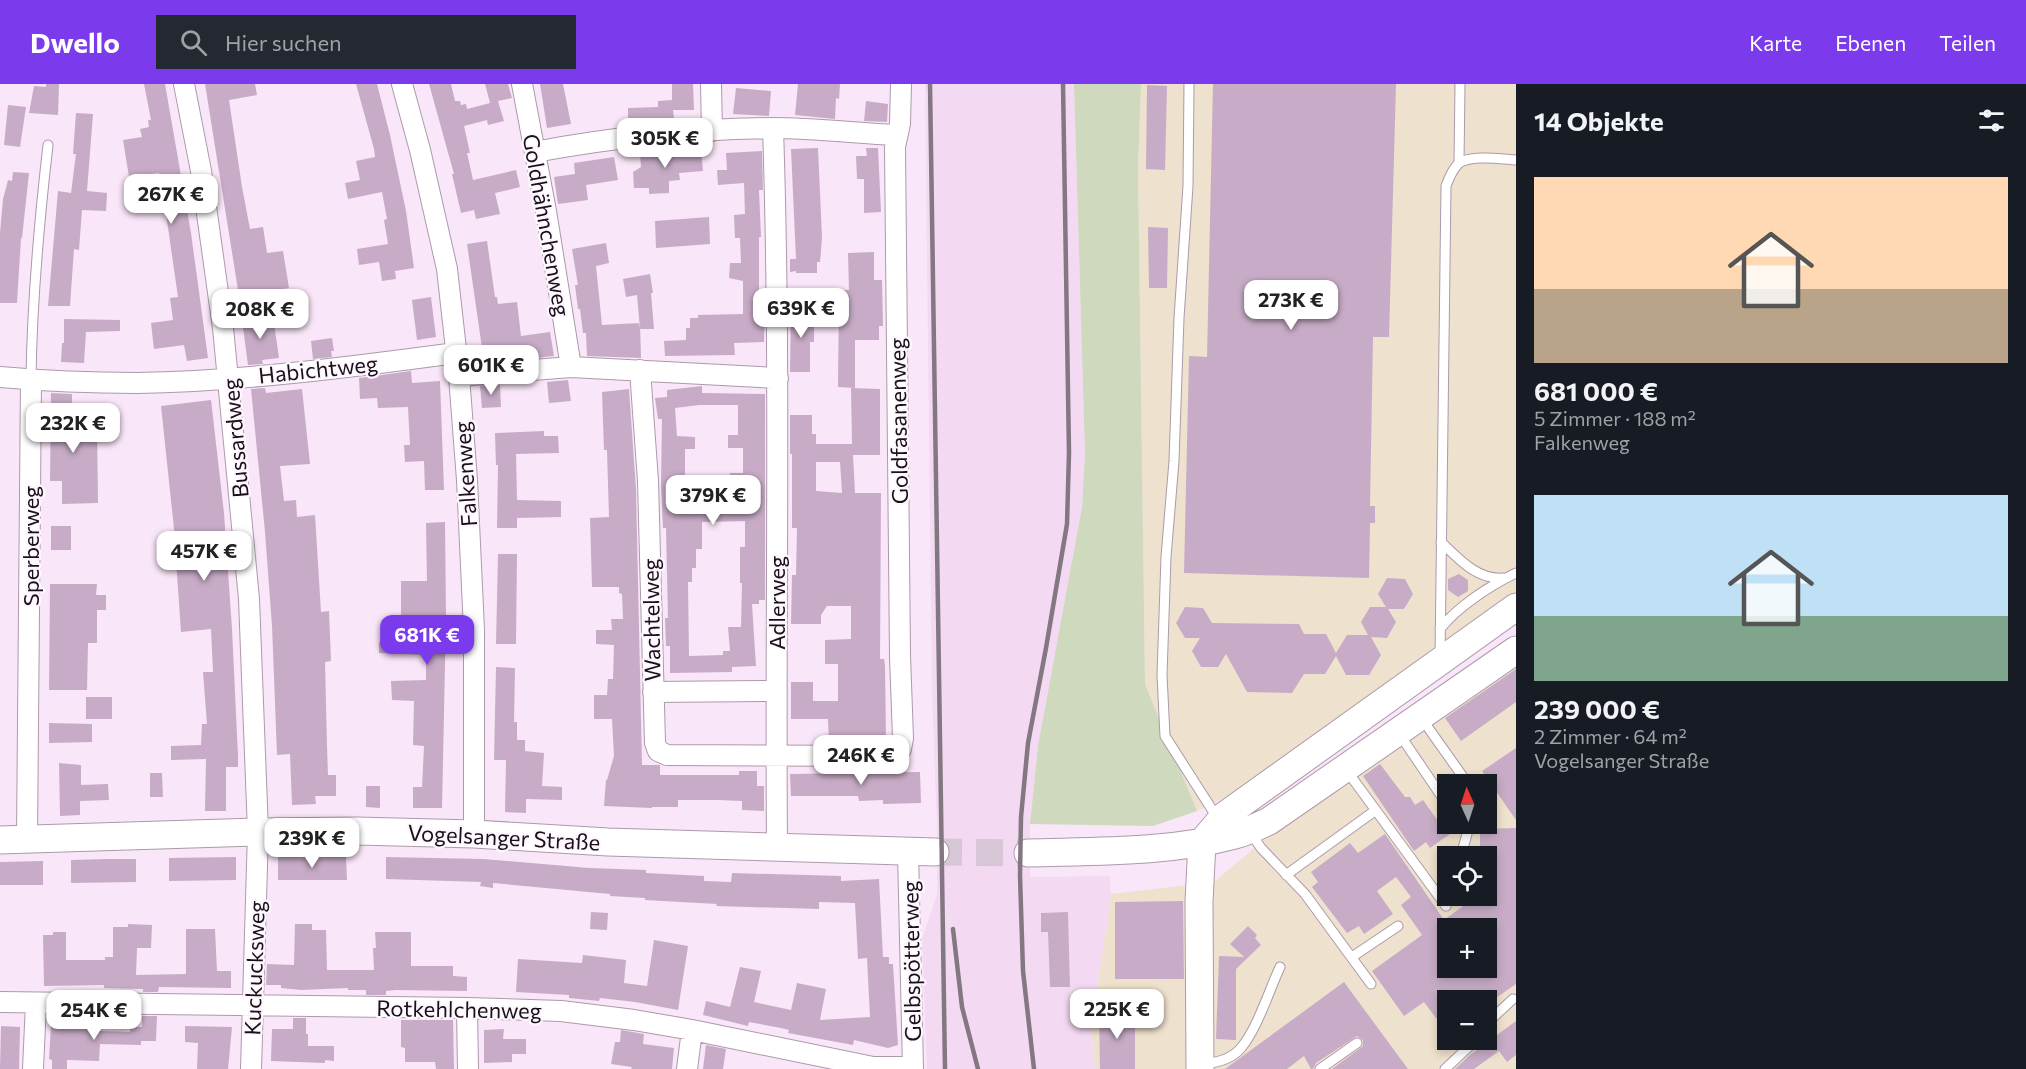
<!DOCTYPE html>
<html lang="de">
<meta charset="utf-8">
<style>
body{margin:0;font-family:Commissioner,sans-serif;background:#242831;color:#f1f3f6;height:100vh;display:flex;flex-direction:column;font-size:22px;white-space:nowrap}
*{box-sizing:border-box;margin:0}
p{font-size:20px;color:#9ea1a6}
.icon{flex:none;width:33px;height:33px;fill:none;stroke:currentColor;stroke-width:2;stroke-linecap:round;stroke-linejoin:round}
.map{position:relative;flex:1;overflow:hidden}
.panel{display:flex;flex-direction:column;background:#171b24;width:510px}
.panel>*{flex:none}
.needle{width:39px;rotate:357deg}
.tools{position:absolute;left:1437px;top:690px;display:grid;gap:12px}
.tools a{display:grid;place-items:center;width:60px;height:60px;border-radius:0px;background:#171b24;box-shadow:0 3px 9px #0003;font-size:30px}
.price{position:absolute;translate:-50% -51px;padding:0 14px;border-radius:12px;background:#fff;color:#222;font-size:20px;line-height:39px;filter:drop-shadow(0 2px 3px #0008)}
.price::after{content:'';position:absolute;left:50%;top:36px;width:18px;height:14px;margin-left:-9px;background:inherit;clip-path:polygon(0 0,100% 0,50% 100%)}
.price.current{background:#7c3aed;color:#fff}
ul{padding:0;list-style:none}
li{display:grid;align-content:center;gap:12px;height:318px;padding:0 18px}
li span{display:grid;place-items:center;height:186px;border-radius:0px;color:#555}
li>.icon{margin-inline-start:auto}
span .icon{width:108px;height:108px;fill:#fffc;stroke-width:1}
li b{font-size:26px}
h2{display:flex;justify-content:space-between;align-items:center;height:72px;padding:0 18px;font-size:26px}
header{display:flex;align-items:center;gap:36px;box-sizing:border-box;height:84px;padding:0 30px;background:#7c3aed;color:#fff}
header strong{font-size:28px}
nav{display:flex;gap:33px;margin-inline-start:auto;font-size:21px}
.search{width:420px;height:54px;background:#242831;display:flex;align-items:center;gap:15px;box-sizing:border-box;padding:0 21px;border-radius:0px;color:#9ea1a6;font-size:22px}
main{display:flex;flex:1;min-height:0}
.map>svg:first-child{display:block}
.industrial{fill:#eee1cd;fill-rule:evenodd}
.built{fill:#f3daf2}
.green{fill:#cfd9be}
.building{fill:#c8acc7;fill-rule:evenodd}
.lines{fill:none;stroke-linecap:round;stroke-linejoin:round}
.secondary-tunnel{stroke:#d7c6d6;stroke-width:27;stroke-dasharray:27 14;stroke-linecap:butt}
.lane-casing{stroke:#ac9aab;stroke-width:11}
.street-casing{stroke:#ac9aab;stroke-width:22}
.secondary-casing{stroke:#ac9aab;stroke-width:29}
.lane{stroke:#fff;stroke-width:9}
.street{stroke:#fff;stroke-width:20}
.secondary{stroke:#fff;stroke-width:27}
.rail{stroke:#837782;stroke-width:4.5}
.labels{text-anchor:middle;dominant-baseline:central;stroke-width:4.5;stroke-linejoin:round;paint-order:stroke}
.street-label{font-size:22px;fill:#181218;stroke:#fff7ff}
</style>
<header>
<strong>Dwello</strong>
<div class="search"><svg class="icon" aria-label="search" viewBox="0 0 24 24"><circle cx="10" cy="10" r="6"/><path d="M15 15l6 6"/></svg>Hier suchen</div>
<nav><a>Karte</a><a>Ebenen</a><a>Teilen</a></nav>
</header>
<main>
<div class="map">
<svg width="1516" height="985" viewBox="0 0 1516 985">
<rect width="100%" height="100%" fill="#f9e6f8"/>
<path class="industrial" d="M1141,0H1516V515L1276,689L1197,727L1145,600L1138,84Z
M1516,573V985H1095L1091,944L1111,810L1214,798L1305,721ZM1448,700H1486V740H1448ZM1448,772H1486V812H1448ZM1448,844H1486V884H1448ZM1448,916H1486V956H1448Z"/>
<path class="built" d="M925,0H1074L1085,370L1082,423L1038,662L1030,740V793L1110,792L1111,810L1091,944L1095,985H927L922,855L937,811V743L932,608Z"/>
<path class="green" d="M1074,0H1141L1138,84L1145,600L1197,727L1153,742L1030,740L1038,662L1082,423L1085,370Z"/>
<path class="building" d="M46,0H59L58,31L29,29L34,2L46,3Z
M144,0H165L191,149L208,274L187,277L184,261L154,265L151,239L173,236L170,214L178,213L163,109H162L159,89L129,93L123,56L142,53L140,45L149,43L148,36H151Z
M205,0H255L257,11L229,16L242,103L250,145L263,143L267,169L283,167L289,204L239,212Z
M356,0H377L390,51L406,127L414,184L395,187L396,195L382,197L379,178L359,181L357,165L388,160L384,136L387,135L382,108L348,115L345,99L360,96L356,77L375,73L374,65Z
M429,0H451L455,17H460L461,21L466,20L467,25L490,19L485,0H508L512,14L498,17L504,37L488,41L487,36L464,42L470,69H467L473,96L516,86L520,103L495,109L500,130L476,135L474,126L461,129L452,90H454Z
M540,0H563L571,40L547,44Z
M672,0H693L694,26H673L674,34H660V38L628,41V24L658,23V17L672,16Z
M798,0H840L839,15L836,14L835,35L795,31Z
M1213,0H1396L1389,253H1373L1370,422H1375V439H1370L1369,494L1184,489L1189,272L1207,273Z
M1147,1L1167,2L1165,86L1146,85Z
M736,4L771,7L769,32L733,30Z
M866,17L888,20L887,38L864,37Z
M8,21L26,23L20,63L4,61Z
M76,29L93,30L87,107L107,109L106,127L82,126L79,166L74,165L70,222H48L58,107L71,109L76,70H73Z
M818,64L822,154L820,178H817V189H796V187L790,188V175H796L791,65Z
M866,64H878L881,128L864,129V95H857L856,72H867Z
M701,66L703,87L679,89L680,96L669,97V109L649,110V104H634L633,88L641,83L640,70Z
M762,67L763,106H759L761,153H759V209H765L764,258L734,259L735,271L665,272L664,257L686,256V244H690V234H698V231L743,230V197L729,194L730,179H741L740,154H735L734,131L745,130L744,99L718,101L717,86H727L726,69Z
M614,73L618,96L586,101L588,116L558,120L554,93L575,90L574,79Z
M13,88L29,89L22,154H21L17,219H0V149L3,115L8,96L12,97Z
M709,133L710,160L656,164L655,137Z
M1148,143L1168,144L1167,204H1149Z
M487,157L495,213H497L498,220L517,218L521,252L550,248L554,272L526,275L524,266L483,271L467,160Z
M606,159L609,179L596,182L602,241L640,239L641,274L587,272L586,249H583L580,225H578L575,201H578L572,165Z
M874,168V196H882L883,242H879V256H855V304L838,303L839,206H849L848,169Z
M650,190L653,209H651L654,245H640L637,211L626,213L623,195Z
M431,213L436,253L417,256L412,216Z
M810,222V241L814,240V258H810V288H790L791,223Z
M273,232L279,274L262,276L263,280L248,281L242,236Z
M64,235L120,236V247L86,248L84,279L61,278L62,259H64Z
M332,254L334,267H331L332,273L313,275L311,257Z
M411,287L412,299L440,297L444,406H425L424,377L405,378L404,361H410L408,323L378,324L377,314L360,315L359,294Z
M568,296L571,317L549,319L547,298Z
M500,301L501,323L482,324L480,302Z
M702,302V309L765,310V516H759V520H752L756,582L732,583V588L670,589V562H666L665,534H668L666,444H663L661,402L662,335H658L655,314L667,313V306ZM699,321H738V351H728V364H743V389H730V422L696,423L695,392H685V365H695V353L677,352L675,324ZM745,437V463H740V499H742L741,543H728L730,567H723V571L689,572L688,498H692V484H696V465H702V438Z
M265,304L266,309L302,305L310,380L280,382L284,417L296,416L297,433L315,431L321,528L329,527L331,577L325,578L327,663L328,691H336V712H315L316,720L292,721L290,670L277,671L272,542L265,448L251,305Z
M851,304L880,305V371H853L855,409H881L880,575H884L885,582L886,657H868V660H829L828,635H791V598H813V617H838V580H825V556L851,555V522H827L821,531V540H791L792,491H796L797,444H792V370H790V331H812V350H816V360H852ZM816,378H840L842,409L816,407Z
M629,305L636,405L642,681H660V691H739V687H757V702H764V727L742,726V717L718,716H678V723H652V724L604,722L606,696H607L614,672L612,635H594V611H607L608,595H613L614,561L596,560V546H612L611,535H623L622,510L619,509V503H592L590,434L609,433L607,366H604L602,308Z
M51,309L72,310V341L97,340L98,419L62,420V397H50Z
M211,316L224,429L232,545L238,672V683H226V727H205L206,675L171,676V662L201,661L202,640H207L203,588H213L211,545L181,548L176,476H189V455L175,454L161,322Z
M544,347V352H558L559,369L516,370L517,416L561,417V433L517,434V444H497L498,381H496L495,349Z
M445,438L446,534L442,724H413V703H422L424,662L413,661L414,617L392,616L391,597L426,596V571L379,569V558H426V534H401V497H427L426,439Z
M51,442H71V466H51Z
M498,470H517L516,560H496Z
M1459,490L1468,496V507L1458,513L1448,506V495Z
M1387,494L1405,495L1413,510L1404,525H1388L1396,538L1387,554L1371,553L1381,571L1369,591H1346L1336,572L1325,590H1304L1292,609L1247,608L1226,570L1218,583H1201L1192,567L1200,554H1185L1176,539L1185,523L1203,524L1212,539L1299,540L1304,550H1326L1336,569L1347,551H1368L1361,538L1370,523H1386L1378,510Z
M50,500H97L96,511H106V526H97V559H88L87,606H49Z
M496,583L515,584L514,638H517V656H525V667L544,669L542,702L562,703V716L526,715V729L505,728L506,676H494Z
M1516,585V618L1461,657L1445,634Z
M86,613H112V635H86Z
M49,639L92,640V658L49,659Z
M1516,664V736L1482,687Z
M59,679L81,681V701L108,700L109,716L80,717V731L60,732Z
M1380,680L1405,713H1410L1415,721L1423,716L1438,737L1448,730V740H1464L1430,764L1426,758L1414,767L1363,692Z
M920,688L921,719L883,720V716L859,717L858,712H791L790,690Z
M150,689H162L163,713H150Z
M366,702H380V724L366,723Z
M1516,744V900L1493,916H1448V950L1424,918L1404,932L1372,887L1422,851L1401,821L1411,813L1396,793L1377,807L1393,830L1364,850L1359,842L1347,849L1312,803L1318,798L1311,788L1350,759L1358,769L1385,750L1444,836L1477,812H1486V772H1480V747L1483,745ZM1448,844H1486V884H1448Z
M236,773V796L169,797V774Z
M278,773H346L347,796H278Z
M386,773L483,775L589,784L646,786V789L704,792V797L731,798L732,789L841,792V797L879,795L883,873H889V880H893L898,961L888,964L854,956L853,961L788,949L789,946L781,944L749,938L748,942L703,931L706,917L730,923L740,883L761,887L754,918L791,926L797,899L826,905L820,936L870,933L867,874L858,875L855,819L819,818V825L716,822L717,820L645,816V814L610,812V810L493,799V804L480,802L481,798L386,795Z
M107,775H136V798L71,799V776Z
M43,777V801H0V778Z
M1183,817L1184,895H1115V818Z
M591,828L608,829L607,846L590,845Z
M1068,828L1070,903H1050L1048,848H1041V829Z
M128,840L152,841L151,864H137L136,891L186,890V845H215L217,887H231V904L159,903L158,908H143V905L104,904V901L44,902L43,851H53V848H66V876H105V873H113V843H128Z
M295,840H312V846H326L327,886H374L373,864H376L375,848H411V882H453V892L467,893V907L396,906L386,907V911H366V906H348V904L301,906L281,904V901H266L267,880L294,881Z
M1248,842L1257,851L1255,854L1261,861L1236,885V956L1216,955L1219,872L1244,873L1230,860Z
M654,856L688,862L678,926L635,918L600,914L599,917L569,914V911L516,908L518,875L582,879L583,871L626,876L624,899L647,902Z
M1344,898L1408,985H1332L1363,962V956L1357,952L1316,979L1313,985H1311L1304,972L1287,985H1225Z
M1099,927H1135V985H1100Z
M142,932H157L156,957H141V961L100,960L99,977L67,976V985H52V976L49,975L51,941L100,944V947L130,948V943H142Z
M293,934H306V950H308V962H334V977L325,976V979L271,977L272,945H293Z
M401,936H453L454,985H436L435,978H405V964L401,963Z
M1516,937V971L1507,978L1499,967L1474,985H1455L1471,970Z
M1,942L20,943L19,985H0Z
M185,942L232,943L228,985H197L198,959L185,958Z
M504,945L503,955H526V970H512V978L484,979V946Z
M621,946L644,950L643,960L674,964L672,985H631L632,983L611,980L615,958H620Z
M706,961L726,965L723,985H703Z"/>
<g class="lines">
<path class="secondary-tunnel" d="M935,768L1028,769"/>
<g class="lane-casing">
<path id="lane" d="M1189,0L1188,102L1179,234L1174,377L1166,473L1162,591L1165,652L1218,735
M1459,78L1460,0
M31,295C32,217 39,139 48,61
M1441,458C1459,475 1477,496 1503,494
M1440,545C1457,523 1491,501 1516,489
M1440,573L1446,102C1449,94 1452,86 1458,80C1469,70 1501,75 1516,76
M1422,635L1468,700
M1400,651L1442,713
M1347,687L1446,822
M1486,727L1489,731L1486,733
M1250,748L1261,764L1305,810L1371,900
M1461,772L1468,746L1478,740
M1286,791L1376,726
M1352,873L1398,842
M1486,940L1513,915
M1202,980C1216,979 1231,976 1241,964C1257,945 1269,907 1280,883
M1320,985L1357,959
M1445,985L1476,956"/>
</g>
<g class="street-casing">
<path id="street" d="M184,0L201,87L223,244L249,515L258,748L251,985
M402,0L420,66L447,185L459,292L467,396L474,546V750
M522,0L546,127L571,283
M711,0L712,47
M773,44C781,284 775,524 777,764
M535,68C614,53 692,45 772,44C813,44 855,49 896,51
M640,286L648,397L655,659L658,667L667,671L895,672L901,665L903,654L900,572L895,63L900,40L901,0
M459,292L571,283L778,294
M0,293C45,297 92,299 137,299C244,297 351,283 456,269
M653,608L776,607
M27,755L31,295
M908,768L913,985
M0,918L467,924L561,927L634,936L692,946L873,983H913
M467,924L468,985
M33,985L36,919
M687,985L692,946"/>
</g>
<g class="secondary-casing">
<path id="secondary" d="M0,756L258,748L357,747L474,750L608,758L935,768
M1202,758L1224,732L1516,523
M1028,769C1098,767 1167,769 1235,751C1247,748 1258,742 1269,737L1516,566
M1200,985L1199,818L1202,758"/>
</g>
<use href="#lane" class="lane"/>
<use href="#street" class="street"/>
<use href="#secondary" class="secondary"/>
<path class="rail" d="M930,0L945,985
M953,845L962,923L978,985
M1034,985L1023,887L1020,792L1021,733L1028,659L1046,564L1067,440L1069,369L1063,0"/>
</g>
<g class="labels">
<g class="street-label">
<text transform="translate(547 141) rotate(80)">Goldhähnchenweg</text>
<text transform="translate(318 285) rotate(-6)">Habichtweg</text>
<text transform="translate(898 337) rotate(-91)">Goldfasanenweg</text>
<text transform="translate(235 354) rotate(-95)">Bussardweg</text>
<text transform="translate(465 390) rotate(-94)">Falkenweg</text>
<text transform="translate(30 462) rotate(-90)">Sperberweg</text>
<text transform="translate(776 519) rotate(-90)">Adlerweg</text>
<text transform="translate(651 536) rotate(-91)">Wachtelweg</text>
<text transform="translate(504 753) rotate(3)">Vogelsanger Straße</text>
<text transform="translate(911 877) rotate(-91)">Gelbspötterweg</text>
<text transform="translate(254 884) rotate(-88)">Kuckucksweg</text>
<text transform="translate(459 925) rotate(1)">Rotkehlchenweg</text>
</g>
</g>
</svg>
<div class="tools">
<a><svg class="needle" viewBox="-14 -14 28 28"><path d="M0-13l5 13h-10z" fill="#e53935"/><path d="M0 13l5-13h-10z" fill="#9ea1a6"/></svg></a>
<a><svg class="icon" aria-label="locate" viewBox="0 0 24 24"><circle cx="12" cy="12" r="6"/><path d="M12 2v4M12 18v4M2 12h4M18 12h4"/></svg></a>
<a>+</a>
<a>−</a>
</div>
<b class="price" style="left:665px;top:85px">305K €</b>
<b class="price" style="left:171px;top:141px">267K €</b>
<b class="price" style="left:1291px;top:247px">273K €</b>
<b class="price" style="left:801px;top:255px">639K €</b>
<b class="price" style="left:260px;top:256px">208K €</b>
<b class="price" style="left:491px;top:312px">601K €</b>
<b class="price" style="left:73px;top:370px">232K €</b>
<b class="price" style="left:713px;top:442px">379K €</b>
<b class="price" style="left:204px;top:498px">457K €</b>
<b class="price current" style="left:427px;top:582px">681K €</b>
<b class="price" style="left:861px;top:702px">246K €</b>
<b class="price" style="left:312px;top:785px">239K €</b>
<b class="price" style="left:1117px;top:956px">225K €</b>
<b class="price" style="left:94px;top:957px">254K €</b>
</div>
<section class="panel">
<h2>14 Objekte<svg class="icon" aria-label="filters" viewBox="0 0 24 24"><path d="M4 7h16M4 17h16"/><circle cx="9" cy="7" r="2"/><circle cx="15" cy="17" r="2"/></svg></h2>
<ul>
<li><span style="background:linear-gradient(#ffd9b3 60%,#b9a48a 0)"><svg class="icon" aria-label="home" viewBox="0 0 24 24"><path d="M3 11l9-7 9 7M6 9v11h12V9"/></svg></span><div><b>681 000 €</b><p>5 Zimmer · 188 m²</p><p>Falkenweg</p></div></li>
<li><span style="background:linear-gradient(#bfe0f5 65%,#7fa58c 0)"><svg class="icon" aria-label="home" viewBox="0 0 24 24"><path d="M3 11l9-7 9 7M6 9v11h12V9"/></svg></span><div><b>239 000 €</b><p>2 Zimmer · 64 m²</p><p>Vogelsanger Straße</p></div></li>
</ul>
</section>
</main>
